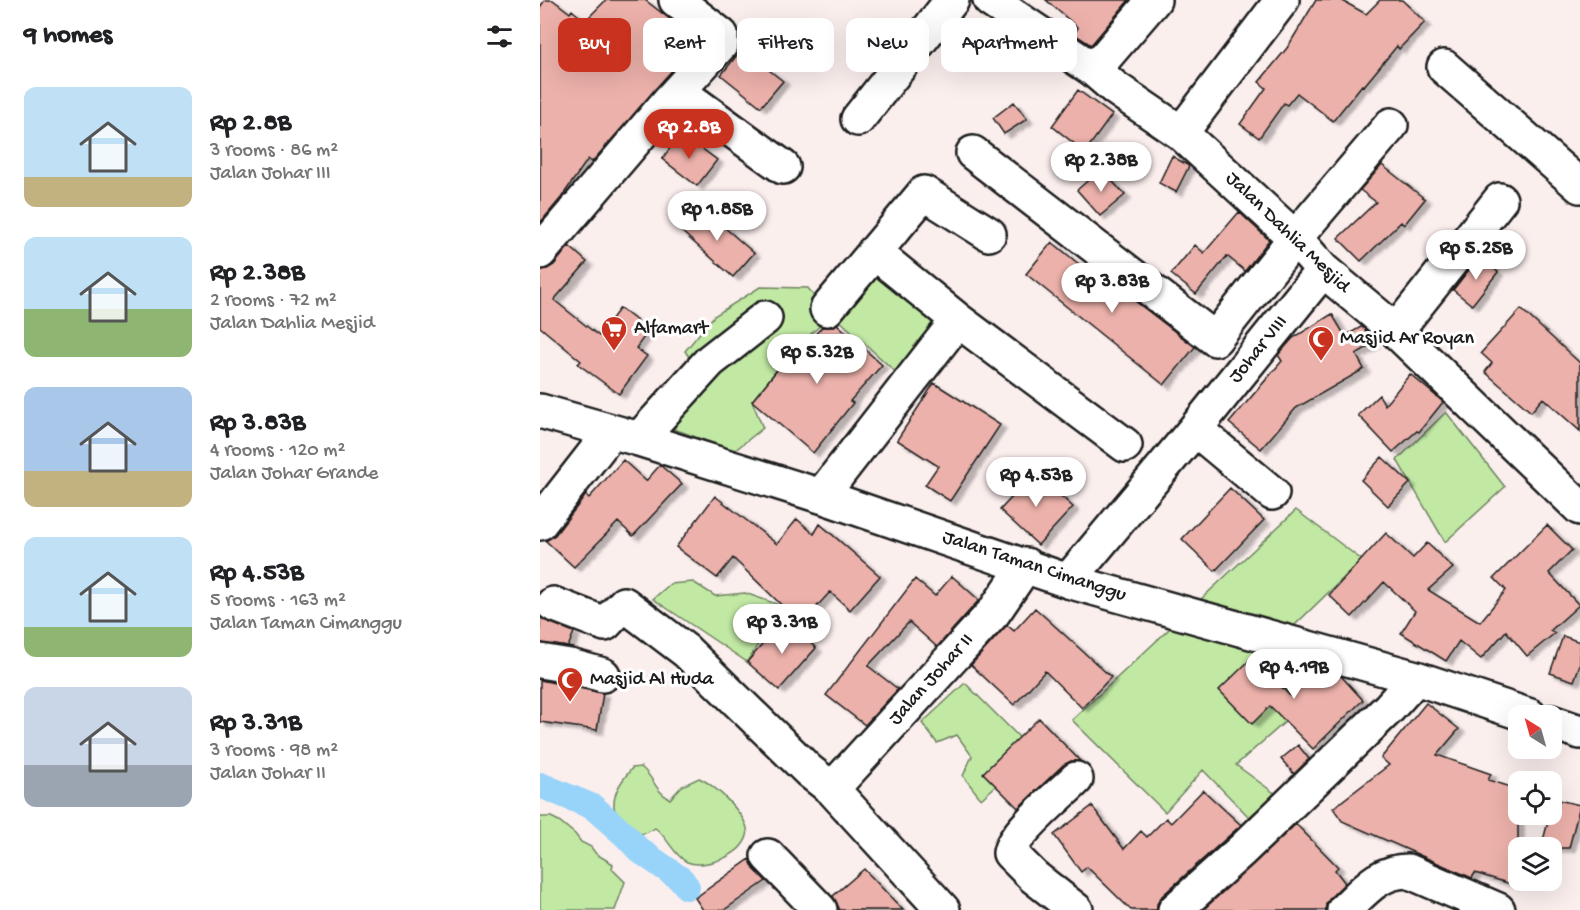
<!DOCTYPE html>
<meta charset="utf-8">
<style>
body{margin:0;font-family:"Gochi Hand",sans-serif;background:#f6f6f6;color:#202124;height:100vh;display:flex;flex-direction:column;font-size:22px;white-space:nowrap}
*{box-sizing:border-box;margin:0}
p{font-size:20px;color:#757577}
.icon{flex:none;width:33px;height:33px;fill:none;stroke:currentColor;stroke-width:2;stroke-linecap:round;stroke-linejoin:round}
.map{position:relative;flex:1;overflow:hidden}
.drawer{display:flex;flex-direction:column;background:#fff;width:540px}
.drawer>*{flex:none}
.guide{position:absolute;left:18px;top:18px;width:570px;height:54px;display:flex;gap:12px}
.needle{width:39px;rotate:323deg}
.tools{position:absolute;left:968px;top:705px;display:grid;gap:12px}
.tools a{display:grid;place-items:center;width:54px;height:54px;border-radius:12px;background:#fff;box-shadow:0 6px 24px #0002;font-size:30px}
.price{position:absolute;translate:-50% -51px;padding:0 14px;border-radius:21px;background:#fff;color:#222;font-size:20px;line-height:39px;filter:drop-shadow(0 2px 3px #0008)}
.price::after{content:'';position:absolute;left:50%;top:36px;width:18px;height:14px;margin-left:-9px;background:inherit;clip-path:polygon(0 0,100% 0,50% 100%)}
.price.active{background:#c8321e;color:#fff}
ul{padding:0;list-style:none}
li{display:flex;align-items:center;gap:18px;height:150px;padding:0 24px}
li span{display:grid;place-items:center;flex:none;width:168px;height:120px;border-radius:12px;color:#555}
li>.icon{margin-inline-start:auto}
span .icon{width:72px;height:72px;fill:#fffc;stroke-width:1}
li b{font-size:26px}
h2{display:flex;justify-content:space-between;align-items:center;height:72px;padding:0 24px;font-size:26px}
.tag{padding:0 21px;border-radius:12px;background:#fff;box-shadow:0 6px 24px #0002;font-size:21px;line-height:54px}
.tag.active{background:#c8321e;color:#fff}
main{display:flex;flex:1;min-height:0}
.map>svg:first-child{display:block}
.green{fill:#c1e9a4;stroke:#6e8260;stroke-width:1.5}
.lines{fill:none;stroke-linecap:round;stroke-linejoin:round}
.canal{stroke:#98d3f9;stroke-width:26}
.building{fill:#ecb1aa;stroke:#1c1c1c;stroke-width:1.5;filter:url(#shadow)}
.minor-casing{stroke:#1c1c1c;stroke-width:38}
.minor{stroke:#fff;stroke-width:33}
.labels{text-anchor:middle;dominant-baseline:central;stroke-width:6;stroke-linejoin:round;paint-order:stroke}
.street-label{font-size:20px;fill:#1c1c1c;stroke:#fff}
.poi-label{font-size:20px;fill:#1c1c1c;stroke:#fff;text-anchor:start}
</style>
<main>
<section class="drawer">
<h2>9 homes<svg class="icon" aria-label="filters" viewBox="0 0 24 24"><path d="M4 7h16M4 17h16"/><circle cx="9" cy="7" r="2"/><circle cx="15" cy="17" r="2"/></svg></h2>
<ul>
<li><span style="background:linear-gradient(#bfe0f5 75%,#c2b280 0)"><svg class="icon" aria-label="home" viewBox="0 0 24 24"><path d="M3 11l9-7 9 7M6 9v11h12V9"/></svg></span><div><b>Rp 2.8B</b><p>3 rooms · 86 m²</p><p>Jalan Johar III</p></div></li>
<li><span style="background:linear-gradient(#bfe0f5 60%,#8fb573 0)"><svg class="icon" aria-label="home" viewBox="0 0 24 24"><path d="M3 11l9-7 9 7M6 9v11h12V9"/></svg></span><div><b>Rp 2.38B</b><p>2 rooms · 72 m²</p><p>Jalan Dahlia Mesjid</p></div></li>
<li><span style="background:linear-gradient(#a9c7e8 70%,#c2b280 0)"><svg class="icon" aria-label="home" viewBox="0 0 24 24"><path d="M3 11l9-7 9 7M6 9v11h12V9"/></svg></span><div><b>Rp 3.83B</b><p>4 rooms · 120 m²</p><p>Jalan Johar Grande</p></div></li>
<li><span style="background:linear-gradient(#bfe0f5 75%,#8fb573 0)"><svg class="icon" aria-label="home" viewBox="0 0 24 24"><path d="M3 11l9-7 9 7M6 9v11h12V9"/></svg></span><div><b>Rp 4.53B</b><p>5 rooms · 163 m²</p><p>Jalan Taman Cimanggu</p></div></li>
<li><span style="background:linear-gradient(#c9d6e8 65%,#9aa5b1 0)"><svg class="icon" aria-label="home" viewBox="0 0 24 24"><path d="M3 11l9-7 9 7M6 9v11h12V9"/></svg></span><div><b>Rp 3.31B</b><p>3 rooms · 98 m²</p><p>Jalan Johar II</p></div></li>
</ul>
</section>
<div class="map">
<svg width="1040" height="910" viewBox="0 0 1040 910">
<defs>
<filter id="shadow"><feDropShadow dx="6" dy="4" stdDeviation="1.5" flood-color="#0004"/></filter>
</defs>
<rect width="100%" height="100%" fill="#fbefee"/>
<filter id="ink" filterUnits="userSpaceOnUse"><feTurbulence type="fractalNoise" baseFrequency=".0167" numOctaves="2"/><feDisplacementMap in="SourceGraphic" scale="12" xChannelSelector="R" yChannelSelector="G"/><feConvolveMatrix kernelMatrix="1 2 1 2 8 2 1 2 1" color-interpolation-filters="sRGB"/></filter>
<g filter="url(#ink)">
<path class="green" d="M346,264L408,320L360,376L297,318Z
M220,287L268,288L289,317L250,354L212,401L223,428L194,451L134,429L162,377L145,351L174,316Z
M906,412L965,487L905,542L857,460Z
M756,510L822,560L728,651L802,672L696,765L737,795L709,817L663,770L625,812L532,720Z
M153,582L175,596L205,593L242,606L207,662L113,599L130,584Z
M425,683L494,752L441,799L423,776L432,756L417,735L397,743L382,723Z
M101,767C114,777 115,792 130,799L142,786L159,778C174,784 212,819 207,836C201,856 165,869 147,862C134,856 127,836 115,828C100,838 90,835 80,820C77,816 75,812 74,807C73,791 83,779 92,768Z
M0,817H11L19,821L35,834L41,842L51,847L56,854L73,864L72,869L85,882L75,910H0Z"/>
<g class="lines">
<path class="canal" d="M0,785L53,807L85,835L99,850L142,880L147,887"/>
</g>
<path class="building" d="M5,0H13L30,13L32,10L45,21L66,0H105L158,41L52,162L48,159L21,198L0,223V7Z
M506,0H589L551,45L534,34L538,28Z
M776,0H801L826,14L840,0H862L885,22L859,49L857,46L824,86L822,85L793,121L757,93L747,105L744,103L719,138L700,124L726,88L719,82L747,48Z
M202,49L243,81L221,107L181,75Z
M538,90L572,115L545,152L512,126Z
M474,102L487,119L464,134L453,118Z
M141,133L177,160L157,186L122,159Z
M632,156L649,166L636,192L619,183Z
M842,165L885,199L864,225L861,222L821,261L798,238L836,202L820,190Z
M561,169L585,195L560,216L537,190Z
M161,207L214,253L193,277L141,231Z
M699,212L729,240L705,271L687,256L656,294L631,274L655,245L664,253Z
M512,242L574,293L578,288L655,347L624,385L486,274Z
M29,246L47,262L14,300L59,336L80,308L109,330L96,348L107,356L79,394L38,364L41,361L0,327V270L7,269L14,265Z
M939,257L958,272L932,305L913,290Z
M981,309L1040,363V431L1003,398L991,412L945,372L952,363L941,353Z
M792,314L805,336L821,327L824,328L833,344L816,354L824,369L756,408L721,449L689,423L742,361L738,355L753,338Z
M297,324L342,365L310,401L313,403L273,453L212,401L250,354L255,356L282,327H293Z
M870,374L903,402L879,432L877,431L853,452L818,415L839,395L845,405Z
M394,383L460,425L410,501L385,485L398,466L357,440Z
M842,457L870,483L848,506L821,480Z
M83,460L106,481L120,465L142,484L93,536L78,522L34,567L6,541L15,535L46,495L49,498Z
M495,472L533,507L498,545L460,510Z
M690,488L724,520L675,571L642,539Z
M175,496L237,544L257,519L274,534L280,524L340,576L310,610L290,592L261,624L193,558L177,578L136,547Z
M1007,525L1032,550L1009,573L1039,605L1010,631L1015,633L987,656L966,631L941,659L919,641L906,661L861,633L875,611L844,582L812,617L789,595L846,533L873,558L887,543L913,568L888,590L940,622L966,590L954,578Z
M412,576L439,600L397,647L369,622L328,666L358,689L325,725L286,695L375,579L395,596Z
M495,608L571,677L542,708L505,671L474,705L431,665L467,625L474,631Z
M0,617L6,621L34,632L28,647L0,643Z
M244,620L276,648L239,690L207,662Z
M1023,636L1040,642V664L1034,681L1010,673Z
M713,657L750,696L777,670L801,676L823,700L773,749L730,706L712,724L679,690Z
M0,680L63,693L57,730L0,722Z
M886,703L919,729L897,755L951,774L948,780L978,789V874L974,885L935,873L932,878L802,821L793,808L849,765L841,758Z
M499,718L540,761H531L523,765L478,808L443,773Z
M758,745L769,759L754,774L741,759Z
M663,790L701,825L622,896L617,904V910H591L547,867L541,872L514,835L552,806L584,849L601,831L607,837L626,818L631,823Z
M1014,799L1040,805L1029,848H1001Z
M756,824L798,867L795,870L805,883L791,897L786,904V910H663Z
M210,859L214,869L226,881L184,910H163L155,898Z
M324,869L363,910H300L293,896Z"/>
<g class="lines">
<g class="minor-casing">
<path id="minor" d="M450,0L554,70L575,88L641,133L755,238L783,270L856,331L1040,508
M904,67L1040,186
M554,70L614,0
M138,91L243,167
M318,119L412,0
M641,133L742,0
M433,153L675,339L755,238L851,125
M0,252L128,102L181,44V35L136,0
M334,252L419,321
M287,309L384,193L449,234
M856,331L960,200
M0,411L99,439L281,496L528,581L876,678L990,716
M655,429L732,493
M99,439L170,361L225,318
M281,496L407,334L419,321L585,445
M0,523L71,432
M528,581L655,429L783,270
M13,604L65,624L84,604L146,651L269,771L292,789L403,910
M0,661L30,666L63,675
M1011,722L1040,732
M292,789L454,612L486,565
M228,856L280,910
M536,910L494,877L470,853C472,834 521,794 536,779
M635,910L702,850L849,708L876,678
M804,910C824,891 839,871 868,871L958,910"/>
</g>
<use href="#minor" class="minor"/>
</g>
</g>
<defs>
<g id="supermarket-pin" transform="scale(1.35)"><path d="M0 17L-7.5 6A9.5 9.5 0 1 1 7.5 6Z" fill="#c8321e" stroke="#fff"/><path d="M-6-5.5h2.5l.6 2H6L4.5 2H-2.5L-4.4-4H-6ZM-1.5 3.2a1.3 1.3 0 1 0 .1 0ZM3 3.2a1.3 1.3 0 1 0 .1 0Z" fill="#fff"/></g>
<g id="mosque-pin" transform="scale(1.35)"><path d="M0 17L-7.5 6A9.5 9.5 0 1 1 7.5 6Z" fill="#c8321e" stroke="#fff"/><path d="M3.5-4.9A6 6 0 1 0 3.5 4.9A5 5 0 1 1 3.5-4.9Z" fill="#fff"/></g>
</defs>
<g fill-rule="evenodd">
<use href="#supermarket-pin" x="74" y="329"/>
<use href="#mosque-pin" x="781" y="339"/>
<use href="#mosque-pin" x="30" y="680"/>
</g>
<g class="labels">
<g class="street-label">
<text transform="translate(747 233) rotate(44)">Jalan Dahlia Mesjid</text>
<text transform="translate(719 350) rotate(-51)">Johar VIII</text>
<text transform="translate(494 567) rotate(18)">Jalan Taman Cimanggu</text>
<text transform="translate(392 680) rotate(-48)">Jalan Johar II</text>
</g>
<g class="poi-label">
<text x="94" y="329">Alfamart</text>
<text x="800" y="339">Masjid Ar Royan</text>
<text x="50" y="680">Masjid Al Huda</text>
</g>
</g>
</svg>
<div class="tools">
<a><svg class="needle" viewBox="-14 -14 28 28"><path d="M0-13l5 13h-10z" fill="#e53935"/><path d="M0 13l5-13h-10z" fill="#757577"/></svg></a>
<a><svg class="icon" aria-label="locate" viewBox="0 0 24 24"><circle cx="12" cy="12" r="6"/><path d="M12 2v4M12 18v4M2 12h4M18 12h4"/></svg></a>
<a><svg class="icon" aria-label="layers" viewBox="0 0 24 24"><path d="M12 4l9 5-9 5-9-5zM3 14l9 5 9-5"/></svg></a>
</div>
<b class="price active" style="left:149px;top:160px">Rp 2.8B</b>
<b class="price" style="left:561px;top:193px">Rp 2.38B</b>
<b class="price" style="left:177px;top:242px">Rp 1.85B</b>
<b class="price" style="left:936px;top:281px">Rp 5.25B</b>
<b class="price" style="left:572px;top:314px">Rp 3.83B</b>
<b class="price" style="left:277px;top:385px">Rp 5.32B</b>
<b class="price" style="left:496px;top:508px">Rp 4.53B</b>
<b class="price" style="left:242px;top:655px">Rp 3.31B</b>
<b class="price" style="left:754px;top:700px">Rp 4.19B</b>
<div class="guide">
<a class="tag active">Buy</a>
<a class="tag">Rent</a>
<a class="tag">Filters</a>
<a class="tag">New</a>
<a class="tag">Apartment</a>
</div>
</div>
</main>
